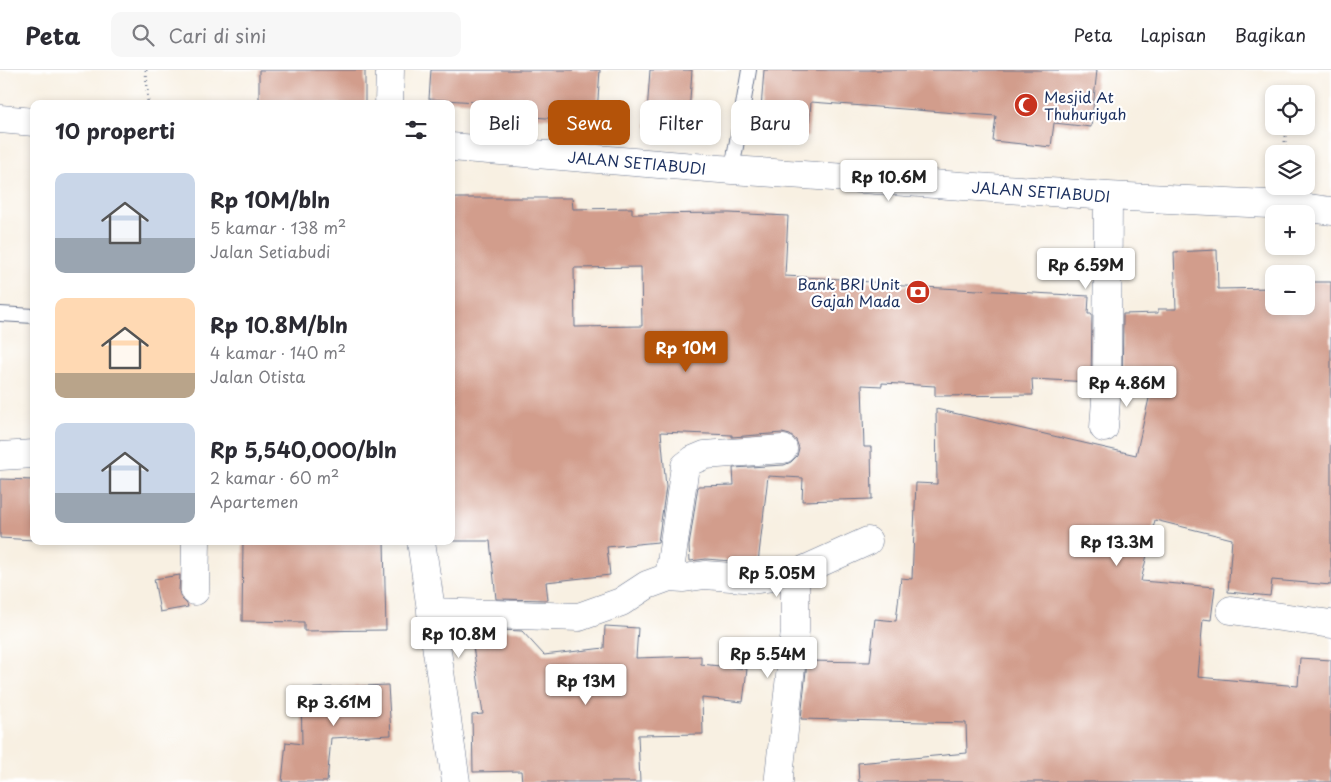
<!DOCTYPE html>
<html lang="id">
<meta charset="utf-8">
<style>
body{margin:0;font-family:"Playpen Sans",sans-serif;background:#f7f7f7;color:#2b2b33;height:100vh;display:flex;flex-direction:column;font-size:19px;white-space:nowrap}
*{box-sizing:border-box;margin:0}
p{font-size:16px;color:#7c7c81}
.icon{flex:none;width:28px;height:28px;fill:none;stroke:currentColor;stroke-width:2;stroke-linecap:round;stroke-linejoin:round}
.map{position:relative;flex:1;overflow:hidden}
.details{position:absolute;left:30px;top:30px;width:425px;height:445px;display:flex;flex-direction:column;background:#fff;border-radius:10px;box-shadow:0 2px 8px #0003}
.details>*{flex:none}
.top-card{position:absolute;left:470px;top:30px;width:475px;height:45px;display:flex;gap:10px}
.tools{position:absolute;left:1265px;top:15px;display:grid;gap:10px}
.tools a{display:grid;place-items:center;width:50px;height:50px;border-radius:10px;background:#fff;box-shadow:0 2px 8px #0003;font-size:25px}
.price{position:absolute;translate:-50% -42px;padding:0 11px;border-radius:5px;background:#fff;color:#222;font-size:16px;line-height:32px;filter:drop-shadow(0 1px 2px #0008)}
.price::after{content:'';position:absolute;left:50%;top:30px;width:15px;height:11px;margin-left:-8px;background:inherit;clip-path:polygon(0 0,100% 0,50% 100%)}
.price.selected{background:#b45309;color:#fff}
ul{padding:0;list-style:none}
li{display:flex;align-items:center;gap:15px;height:125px;padding:0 25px}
li span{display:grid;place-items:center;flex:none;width:140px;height:100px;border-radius:10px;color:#555}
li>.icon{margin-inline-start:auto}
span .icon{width:60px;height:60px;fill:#fffc;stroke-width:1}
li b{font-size:21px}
h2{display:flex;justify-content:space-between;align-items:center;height:60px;padding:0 25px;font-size:21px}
.tag{padding:0 18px;border-radius:10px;background:#fff;box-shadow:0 2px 8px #0003;font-size:18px;line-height:45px}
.tag.selected{background:#b45309;color:#fff}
header{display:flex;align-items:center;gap:30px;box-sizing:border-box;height:70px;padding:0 25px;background:#fff;border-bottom:1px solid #e1e1e2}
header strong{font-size:24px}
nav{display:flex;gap:28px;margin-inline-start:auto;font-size:18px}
.search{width:350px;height:45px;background:#f7f7f7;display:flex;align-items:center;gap:12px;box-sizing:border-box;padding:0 18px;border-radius:10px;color:#7c7c81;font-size:19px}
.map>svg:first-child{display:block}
.building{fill:#d29d8c;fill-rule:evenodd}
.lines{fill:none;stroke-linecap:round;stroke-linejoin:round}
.lane-casing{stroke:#68738c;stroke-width:16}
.street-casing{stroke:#68738c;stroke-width:29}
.path{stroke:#68738c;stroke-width:3;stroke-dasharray:1 4;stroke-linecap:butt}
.lane{stroke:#fff;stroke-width:14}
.street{stroke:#fff;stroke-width:28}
.labels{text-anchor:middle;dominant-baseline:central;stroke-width:4.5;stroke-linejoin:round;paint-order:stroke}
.poi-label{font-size:15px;fill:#1b2f5e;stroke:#fff;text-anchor:start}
.street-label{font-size:15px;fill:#1b2f5e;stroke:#fff}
</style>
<header>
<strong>Peta</strong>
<div class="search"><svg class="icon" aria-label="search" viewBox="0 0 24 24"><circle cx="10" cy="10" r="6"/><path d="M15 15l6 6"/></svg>Cari di sini</div>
<nav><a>Peta</a><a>Lapisan</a><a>Bagikan</a></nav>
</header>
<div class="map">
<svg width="1331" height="712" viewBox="0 0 1331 712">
<rect width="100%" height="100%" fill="#fff"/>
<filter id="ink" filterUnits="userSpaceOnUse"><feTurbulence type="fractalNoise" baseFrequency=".02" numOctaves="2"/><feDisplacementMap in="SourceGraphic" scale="10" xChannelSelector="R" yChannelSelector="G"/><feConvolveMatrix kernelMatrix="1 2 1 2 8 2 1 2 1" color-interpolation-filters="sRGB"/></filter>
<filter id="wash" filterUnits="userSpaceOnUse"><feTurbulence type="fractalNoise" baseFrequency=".0096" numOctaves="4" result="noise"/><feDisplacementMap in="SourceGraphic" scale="20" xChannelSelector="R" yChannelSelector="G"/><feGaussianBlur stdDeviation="1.12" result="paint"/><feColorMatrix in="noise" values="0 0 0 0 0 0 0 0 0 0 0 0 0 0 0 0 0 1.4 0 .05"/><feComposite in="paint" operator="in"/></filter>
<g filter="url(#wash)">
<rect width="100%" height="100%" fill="#f8f0e2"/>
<g id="blocks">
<path class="building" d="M259,0H365V34H259Z
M431,0H600L596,58L559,55V49L508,45V34L429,29Z
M650,0H692L688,60L646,57Z
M764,0H1097L1091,57L1054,53L1051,77L993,71L996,46L811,32L808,67L759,64Z
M451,128H572L573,139L632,138V144L729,143L788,146L785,206L841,209V210L886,213V215L1089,226L1088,244H1092L1091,312L1032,309L1033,325L935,326V316L882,313V316L862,315L864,377H871L872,429L802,431L803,408L768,406L758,493H757L706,489L690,491L689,476L698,416L734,415L733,398L784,395L791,392L797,386L799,378L796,370L790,365L782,363L732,367V365L661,362L666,417L658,472L607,477L610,505L546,512L548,530L496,529L490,471H451ZM641,197L642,256L575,257L574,198Z
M1217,180L1218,219L1274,218V236H1306V212H1331V515L1272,510L1270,526L1228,522L1232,469L1155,450L1141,511L1215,517L1211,550L1203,549L1198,607L1298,616L1300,588L1331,590V712H859L858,693L967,683L966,653L801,649L807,591L870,592L875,549L896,551L901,508L912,509L916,413L937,414L936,339L1136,385L1150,324H1122L1123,244L1158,243V239H1176L1174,182Z
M0,409L34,410V470L0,468Z
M243,471H384L386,560L304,561V552L242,551Z
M180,505L179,521L181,528L187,534L188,537L160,542L154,509Z
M605,556L638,558L636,588L701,586V594L747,599L743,632L702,628L703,664L638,665L640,712H522L521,701L473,702L472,645L483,644L473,576L501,572L500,560L522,561L544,585L604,578Z
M388,615L391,665L331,668L327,712H282L286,672L302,674L301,619Z"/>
</g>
</g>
<g filter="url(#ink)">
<use href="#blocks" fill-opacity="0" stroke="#68738c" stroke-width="1"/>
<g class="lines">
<g class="lane-casing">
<path id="lane" d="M732,100L749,0
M0,244L34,246"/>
</g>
<g class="street-casing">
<path id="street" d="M389,34L390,0
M0,49L34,52
M451,77L732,100L1108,126L1287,135L1331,141
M1104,358L1107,315L1108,126
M0,386L34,384
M421,471L456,712
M669,507L684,508L705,505L757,509L795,504L868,471
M195,521L196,471
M1231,540L1331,554
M431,542L579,547L621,532L647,515L669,507L685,396L693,390L705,385L783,379
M779,712V706L795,561V504"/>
</g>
<path class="path" d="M146,0L148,34
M1285,56V84"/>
<use href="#lane" class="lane"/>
<use href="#street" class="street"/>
</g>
</g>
<defs>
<g id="mosque-disc" transform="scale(1.25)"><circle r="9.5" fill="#c8321e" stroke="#fff"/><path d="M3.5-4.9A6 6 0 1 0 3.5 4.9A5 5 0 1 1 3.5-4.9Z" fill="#fff"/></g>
<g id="bank-disc" transform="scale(1.25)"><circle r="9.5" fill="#c8321e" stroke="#fff"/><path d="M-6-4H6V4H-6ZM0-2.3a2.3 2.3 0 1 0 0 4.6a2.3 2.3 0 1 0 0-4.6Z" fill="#fff"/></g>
</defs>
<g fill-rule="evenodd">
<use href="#mosque-disc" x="1026" y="35"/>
<use href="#bank-disc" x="918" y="222"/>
</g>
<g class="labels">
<g class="poi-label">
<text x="1044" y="26">Mesjid At<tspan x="1044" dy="17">Thuhuriyah</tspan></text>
<text x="900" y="213" text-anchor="end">Bank BRI Unit<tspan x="900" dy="17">Gajah Mada</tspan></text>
</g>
<g class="street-label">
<text transform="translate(637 92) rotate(5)">JALAN SETIABUDI</text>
<text transform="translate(1041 121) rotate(4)">JALAN SETIABUDI</text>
</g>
</g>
</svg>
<div class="tools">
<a><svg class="icon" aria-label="locate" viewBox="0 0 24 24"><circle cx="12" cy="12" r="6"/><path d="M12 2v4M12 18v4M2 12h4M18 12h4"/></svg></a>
<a><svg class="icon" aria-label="layers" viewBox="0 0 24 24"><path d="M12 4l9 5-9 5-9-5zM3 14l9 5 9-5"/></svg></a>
<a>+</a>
<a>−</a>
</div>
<b class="price" style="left:889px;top:132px">Rp 10.6M</b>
<b class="price" style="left:1086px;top:220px">Rp 6.59M</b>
<b class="price selected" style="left:686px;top:303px">Rp 10M</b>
<b class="price" style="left:1127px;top:338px">Rp 4.86M</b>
<b class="price" style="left:1117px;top:497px">Rp 13.3M</b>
<b class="price" style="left:777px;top:528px">Rp 5.05M</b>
<b class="price" style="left:459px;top:589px">Rp 10.8M</b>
<b class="price" style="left:768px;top:609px">Rp 5.54M</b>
<b class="price" style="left:586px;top:636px">Rp 13M</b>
<b class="price" style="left:334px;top:657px">Rp 3.61M</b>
<div class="top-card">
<a class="tag">Beli</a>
<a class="tag selected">Sewa</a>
<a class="tag">Filter</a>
<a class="tag">Baru</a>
</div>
<section class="details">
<h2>10 properti<svg class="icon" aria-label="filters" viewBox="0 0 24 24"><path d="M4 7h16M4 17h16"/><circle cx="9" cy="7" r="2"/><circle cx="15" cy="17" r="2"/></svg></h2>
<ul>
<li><span style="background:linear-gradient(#c9d6e8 65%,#9aa5b1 0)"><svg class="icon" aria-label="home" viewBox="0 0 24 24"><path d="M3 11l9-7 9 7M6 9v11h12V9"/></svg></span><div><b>Rp 10M/bln</b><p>5 kamar · 138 m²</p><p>Jalan Setiabudi</p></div></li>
<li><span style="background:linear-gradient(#ffd9b3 75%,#b9a48a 0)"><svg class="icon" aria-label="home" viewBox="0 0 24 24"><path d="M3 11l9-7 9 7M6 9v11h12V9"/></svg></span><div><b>Rp 10.8M/bln</b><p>4 kamar · 140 m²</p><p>Jalan Otista</p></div></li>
<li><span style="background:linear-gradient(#c9d6e8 70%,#9aa5b1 0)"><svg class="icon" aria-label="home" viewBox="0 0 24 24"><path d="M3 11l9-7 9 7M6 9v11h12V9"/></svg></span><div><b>Rp 5,540,000/bln</b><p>2 kamar · 60 m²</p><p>Apartemen</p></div></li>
</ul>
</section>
</div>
